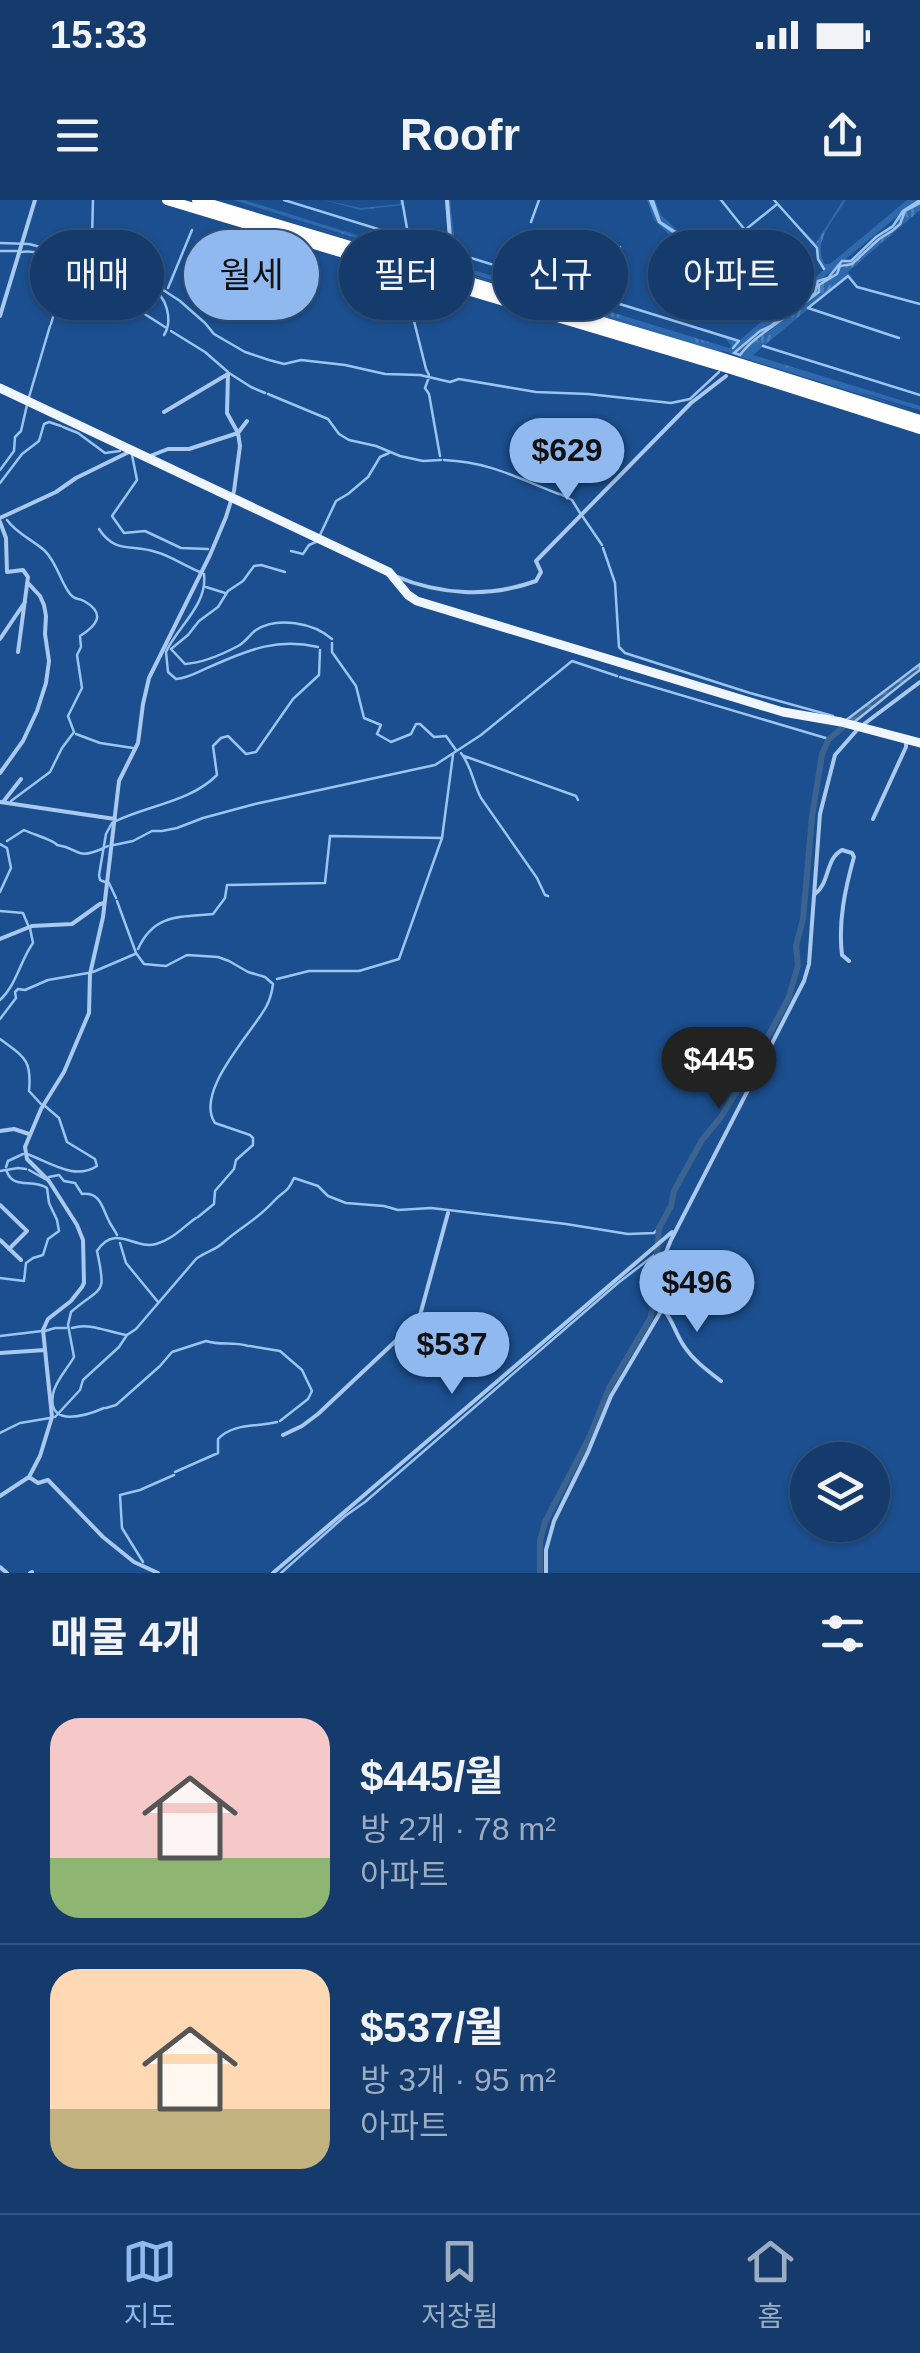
<!DOCTYPE html>
<html lang="ko">
<meta charset="utf-8">
<style>
body{margin:0;font-family:Arial,"Noto Sans KR",sans-serif;background:#1d4271;color:#f1f3f6;height:100vh;display:flex;flex-direction:column;font-size:38px;white-space:nowrap}
*{box-sizing:border-box;margin:0}
p{font-size:32px;color:#9dadc1}
.icon{flex:none;width:55px;height:55px;fill:none;stroke:currentColor;stroke-width:2;stroke-linecap:round;stroke-linejoin:round}
.map{position:relative;height:1373px;overflow:hidden}
.side{display:flex;flex-direction:column;background:#143b6b;flex:1}
.side>*{flex:none}
.top-card{position:absolute;left:30px;top:30px;width:860px;height:90px;display:flex;gap:20px}
.tools{position:absolute;left:790px;top:1242px;display:grid;gap:20px}
.tools a{display:grid;place-items:center;width:100px;height:100px;border-radius:50%;background:#143b6b;box-shadow:0 2px 8px #0004,0 0 0 2px #33557e;font-size:50px}
.price{position:absolute;translate:-50% -85px;padding:0 22px;border-radius:35px;background:#90b9f0;color:#111;font-size:32px;line-height:65px;filter:drop-shadow(0 2px 5px #0008)}
.price::after{content:'';position:absolute;left:50%;top:60px;width:30px;height:22px;margin-left:-15px;background:inherit;clip-path:polygon(0 0,100% 0,50% 100%)}
.price.selected{background:#222;color:#fff}
ul{padding:0;list-style:none}
li{display:flex;align-items:center;gap:30px;height:250px;padding:0 50px}
li+li{border-top:2px solid #33557e}
li span{display:grid;place-items:center;flex:none;width:280px;height:200px;border-radius:30px;color:#555}
li>.icon{margin-inline-start:auto}
span .icon{width:120px;height:120px;fill:#fffc;stroke-width:1}
li b{font-size:42px}
h2{display:flex;justify-content:space-between;align-items:center;height:120px;padding:0 50px;font-size:42px}
.tag{padding:0 35px;border-radius:45px;background:#143b6b;box-shadow:0 2px 8px #0004,0 0 0 2px #33557e;font-size:35px;line-height:90px}
.tag.selected{background:#90b9f0;color:#111}
.status{display:flex;justify-content:space-between;align-items:center;height:70px;padding:0 50px;background:#143b6b;direction:ltr}
.status svg{height:28px;fill:currentColor}
header{display:flex;justify-content:space-between;align-items:center;height:130px;padding:0 50px;background:#143b6b;font-size:45px;font-weight:800}
.tab-bar{display:flex;justify-content:space-around;align-items:center;height:140px;border-top:2px solid #33557e;background:#143b6b;font-size:28px;color:#9dadc1}
.tab-bar a{display:grid;justify-items:center;gap:5px}
.tab-bar .selected{color:#90b9f0}
.map>svg:first-child{display:block}
.grass{fill:url(#grass-tufts);fill-rule:evenodd}
.water{fill:url(#water-rules);stroke:#9cc4f0;stroke-width:2.5}
.lines{fill:none;stroke-linecap:round;stroke-linejoin:round}
.stream{stroke:#9cc4f0;stroke-width:2.5}
.river{stroke:#3c6290;stroke-width:6}
.street{stroke:#a9c9ee;stroke-width:4}
.primary{stroke:#f0f6ff;stroke-width:9}
.highway{stroke:#fff;stroke-width:10}
</style>
<div class="status"><b>15:33</b><svg viewBox="0 0 49 12"><path d="M0 12V9h3v3zM5 12V6h3v6zM10 12V3h3v9zM15 12V0h3v12zM26 1h20v11H26zM47 4h2v5h-2z"/></svg></div>
<header><svg class="icon" aria-label="menu" viewBox="0 0 24 24"><path d="M4 6h16M4 12h16M4 18h16"/></svg>Roofr<svg class="icon" aria-label="share" viewBox="0 0 24 24"><path d="M12 15V3M7 8l5-5 5 5M5 13v7h14v-7"/></svg></header>
<div class="map">
<svg width="920" height="1373" viewBox="0 0 920 1373">
<defs>
<pattern id="grass-tufts" width="24" height="20" patternUnits="userSpaceOnUse" patternTransform="scale(2.5)"><rect width="24" height="20" fill="#2e69ad"/><path d="M3 7l-1-3M5 7V3M7 7l1-3M15 17l-1-3M17 17v-4M19 17l1-3" fill="none" stroke="#4d80b9"/></pattern>
<pattern id="water-rules" width="6" height="5" patternUnits="userSpaceOnUse" patternTransform="scale(2.5)"><rect width="6" height="5" fill="#3c6290"/><path d="M0 2.5h6" fill="none" stroke="#597aa1"/></pattern>
</defs>
<rect width="100%" height="100%" fill="#1b4f8f"/>
<path class="grass" d="M224,0L692,142L233,0H244L411,52L403,5L360,10L324,0L361,8L400,4V0H403L412,50L425,55L431,45L448,38L445,0L450,31L448,0H450L456,52L740,140L787,100L754,78L699,59L684,49L654,20L647,0H650L654,10L653,0H655L661,15L702,53L746,65L763,76L799,91L825,69L818,59L817,48L792,19L816,43L843,0H846C835,18 811,44 825,64H830L907,0H920L906,9L920,3V10L848,72L858,86L920,104L857,86L848,76L753,155L920,206V210L849,189L920,213L740,157C748,144 759,138 771,130C780,123 788,115 797,108L796,101L806,102L819,92V85L822,82C832,81 837,74 840,66L852,64L879,39L892,31L903,18L904,11L801,96L795,94C788,117 778,120 758,133C749,138 741,147 733,154L720,150L726,154ZM439,47L459,55L708,132L726,139L732,147L729,148L430,57L433,49Z"/>
<path class="water" d="M650,0L653,1L660,22L680,35L699,55L705,58L721,59L741,68L750,69L759,78L787,91L789,95L795,94L806,100L815,93L818,81L828,78L842,61H851L876,37L893,26L903,11L920,0V3L905,11L900,24L892,31L879,39L852,64L840,66L837,74L819,85V92L806,102L797,101V107C779,124 754,136 740,155L734,153L760,131L771,126L793,106L792,99L795,96L790,97L777,87H772L758,78L750,71L741,70L722,60L700,57L676,34L659,22Z
M920,464V470C897,487 875,506 853,523L845,521Z"/>
<g class="lines">
<path class="stream" d="M284,0L407,38
M402,0L411,51L423,56L421,64
M721,0L745,30L776,5
M774,0L817,48L818,59L824,69
M531,22L539,0
M92,38L93,0
M50,41C88,38 144,41 151,89C167,95 173,121 164,135
M0,43L29,44L48,49L73,58L151,82L180,101L205,123L214,134L245,152L269,160L284,164L301,160L345,165L385,174L420,175L450,182L459,179L536,192L588,194L671,203L690,199L719,172
M0,51H17
M21,52C36,50 56,56 67,66
M455,53L739,141L733,148
M74,69L165,127
M415,81L414,121L426,169L429,175
M558,81L568,49
M168,88L192,30
M603,98L620,47
M51,124L68,66
M171,131L205,152L228,172
M899,138L808,108L848,76L857,87L920,104
M763,146L920,195
M229,173L251,187L265,193
M429,177L425,188L429,194L440,256
M268,194L328,219L339,234L349,240L376,246L400,256L423,261L441,260
M29,197L50,126
M63,227L78,233L105,253L120,251
M132,255L137,280L112,316L124,333L145,331L181,348L208,349
M444,260C490,262 517,278 559,294
M0,270L14,251L15,237L21,231L27,205
M0,283L22,254L39,241L44,224L49,222L61,226
M560,294L572,300L580,313
M583,317L602,345
M7,320C17,334 33,340 45,351C57,363 60,381 70,394C76,401 76,397 84,401C107,414 96,426 80,436L81,447L77,455L82,488L68,516L74,532L62,548L50,572L11,601
M99,329C115,354 132,344 156,352C171,356 185,366 200,372
M320,335L336,301L348,294L368,277L380,257L389,253
M603,348L615,383L619,447L625,453L750,493L833,516
M291,351L303,354L309,345L318,341
M285,372L261,365L254,366L243,381L228,391L218,407L199,421L188,435L171,449L185,464C202,463 223,454 238,446C246,442 250,434 256,430C277,416 314,423 332,439
M204,374C208,405 177,427 166,452L168,472L176,479C190,478 201,470 214,465C250,449 278,438 318,447
M206,387L225,393
M332,443V452L356,486L364,518L381,525L377,534L391,542L411,534L416,524H420L434,537L446,536L456,550
M620,477L829,539
M76,534L100,543L133,548
M461,553C472,567 473,583 481,598L537,678L545,695L548,696
M464,556L576,596L578,600
M116,621C149,605 190,602 217,575L213,546L221,538L228,536L246,554L256,552L293,499L319,475L320,450
M7,641L24,630C32,634 54,640 57,645C81,648 74,661 104,648
M0,644L7,648L11,668L0,692
M114,645L133,641L152,631H162L177,628L203,618L255,604L435,565L481,535L572,461L617,476
M106,647L108,646
M105,682L100,680L99,675L106,634L112,623
M109,683L116,698
M117,701L136,753L144,764L166,766L187,755L218,757L229,761L248,772L265,777L273,784C272,792 270,800 266,807C251,834 194,892 215,923L250,935L253,938V945L236,960L234,969L215,991L214,1004L198,1017
M0,711L23,713L28,725
M138,749C154,714 179,717 213,714L225,698L227,685L325,683L330,636L442,638
M93,772L135,754
M277,779L309,771H359L399,759L442,638L453,555
M0,800C17,784 20,761 33,743L30,728
M0,819L16,798L15,792L18,789L25,790L48,780L88,773
M0,839C24,857 32,859 29,891L41,904
M27,954C49,962 75,981 97,966L95,959L67,942L59,918L45,906
M6,967L8,961L23,954
M29,970L45,979
M0,971L18,968L26,969
M49,977L59,975L64,981L75,983L82,994C101,992 102,1008 109,1021C111,1026 115,1030 117,1035
M120,1043L126,1063L158,1102
M0,1078L24,1081L26,1063L33,1058L43,1055L48,1039L59,1031L57,1020L49,1003L47,988C33,978 14,990 7,972
M72,1128C91,1122 109,1133 127,1135
M45,1131L55,1128H66
M0,1136L42,1131
M250,1146L280,1151L302,1170L312,1191L308,1199L280,1221
M104,1208C88,1215 47,1229 53,1194C55,1181 68,1168 74,1157L68,1125L71,1112C102,1085 107,1097 97,1051C115,1023 134,1050 156,1044C172,1040 183,1027 196,1018
M106,1208L116,1205L160,1166L172,1152L206,1141C221,1146 233,1141 248,1146
M55,1217L80,1190L83,1180L119,1147L127,1135L136,1129L196,1059C205,1052 216,1050 224,1042C242,1026 257,1020 274,1001C284,990 287,994 294,978L318,986L328,996L346,1003L384,1006L398,1010L431,1008L566,1024L628,1034L654,1033L659,1028
M0,1233L20,1223L50,1218
M175,1272L218,1253V1239C233,1223 257,1227 277,1222
M143,1362L122,1328L120,1295L140,1290L174,1275
M281,1373L345,1316L365,1302L618,1083L657,1053"/>
<path class="river" d="M540,1373V1341L545,1322L589,1238L609,1188L650,1119L653,1106L659,1028L671,1006L674,991L702,940L721,917L754,863L789,797L798,765L796,746L803,719L812,617L822,554L829,539L849,522"/>
<path class="street" d="M426,60L433,45L450,39L447,0
M0,116L35,0
M164,212L228,174
M150,256L168,249H189L238,233L247,221
M0,318L56,292L76,278L131,251
M0,322L6,338L7,372L23,370L28,377L18,452
M395,376C440,395 489,398 536,381L541,372L536,361L691,203L726,176
M0,439L25,402
M864,524L920,482
M0,573L23,541L37,511L46,483L49,461L45,434L46,416L44,405L40,396L28,383
M0,602L115,619
M3,602L21,579
M873,619L906,547V541
M815,694C830,683 825,659 842,650L852,653L854,657C845,689 838,722 842,755L849,761
M0,739L32,726L72,724L100,704L104,703
M0,931L14,929L29,934
M0,1005L27,1031L9,1049
M0,1040L21,1060
M663,1109C674,1122 675,1133 684,1146C693,1160 708,1171 721,1181
M0,1153L45,1150
M283,1235L302,1226L318,1214L419,1119L448,1013
M29,1277L40,1256L52,1217L43,1130L48,1119L71,1101L82,1087L84,1083L83,1040L77,1025L49,981L27,959L25,947L41,909L64,872L89,813L90,774L103,717L119,581L138,543L143,504L149,478L210,355L226,317L234,291L240,246L238,233L227,213L228,174
M0,1296L29,1277L38,1283L48,1280L103,1337L134,1362L158,1373
M0,1367L7,1373
M30,1373L32,1372
M273,1373L672,1032
M546,1373V1350L554,1321L588,1252L611,1196L660,1113L664,1057L671,1040L804,781L809,764L820,614L835,555L857,530"/>
<path class="primary" d="M0,188L389,372L408,395L417,401L783,512L841,522L920,543"/>
<path class="highway" d="M167,0L731,169L920,229
M197,0L723,158L920,220"/>
</g>
</svg>
<div class="tools">
<a><svg class="icon" aria-label="layers" viewBox="0 0 24 24"><path d="M12 4l9 5-9 5-9-5zM3 14l9 5 9-5"/></svg></a>
</div>
<b class="price" style="left:567px;top:303px">$629</b>
<b class="price selected" style="left:719px;top:912px">$445</b>
<b class="price" style="left:697px;top:1135px">$496</b>
<b class="price" style="left:452px;top:1197px">$537</b>
<div class="top-card">
<a class="tag">매매</a>
<a class="tag selected">월세</a>
<a class="tag">필터</a>
<a class="tag">신규</a>
<a class="tag">아파트</a>
</div>
</div>
<section class="side">
<h2>매물 4개<svg class="icon" aria-label="filters" viewBox="0 0 24 24"><path d="M4 7h16M4 17h16"/><circle cx="9" cy="7" r="2"/><circle cx="15" cy="17" r="2"/></svg></h2>
<ul>
<li><span style="background:linear-gradient(#f6c9c9 70%,#8fb573 0)"><svg class="icon" aria-label="home" viewBox="0 0 24 24"><path d="M3 11l9-7 9 7M6 9v11h12V9"/></svg></span><div><b>$445/월</b><p>방 2개 · 78 m²</p><p>아파트</p></div></li>
<li><span style="background:linear-gradient(#ffd9b3 70%,#c2b280 0)"><svg class="icon" aria-label="home" viewBox="0 0 24 24"><path d="M3 11l9-7 9 7M6 9v11h12V9"/></svg></span><div><b>$537/월</b><p>방 3개 · 95 m²</p><p>아파트</p></div></li>
</ul>
</section>
<nav class="tab-bar">
<a class="selected"><svg class="icon" aria-label="map" viewBox="0 0 24 24"><path d="M3 6l6-2 6 2 6-2v14l-6 2-6-2-6 2zM9 4v14M15 6v14"/></svg>지도</a>
<a><svg class="icon" aria-label="saved" viewBox="0 0 24 24"><path d="M7 4h10v16l-5-4-5 4z"/></svg>저장됨</a>
<a><svg class="icon" aria-label="home" viewBox="0 0 24 24"><path d="M3 11l9-7 9 7M6 9v11h12V9"/></svg>홈</a>
</nav>
